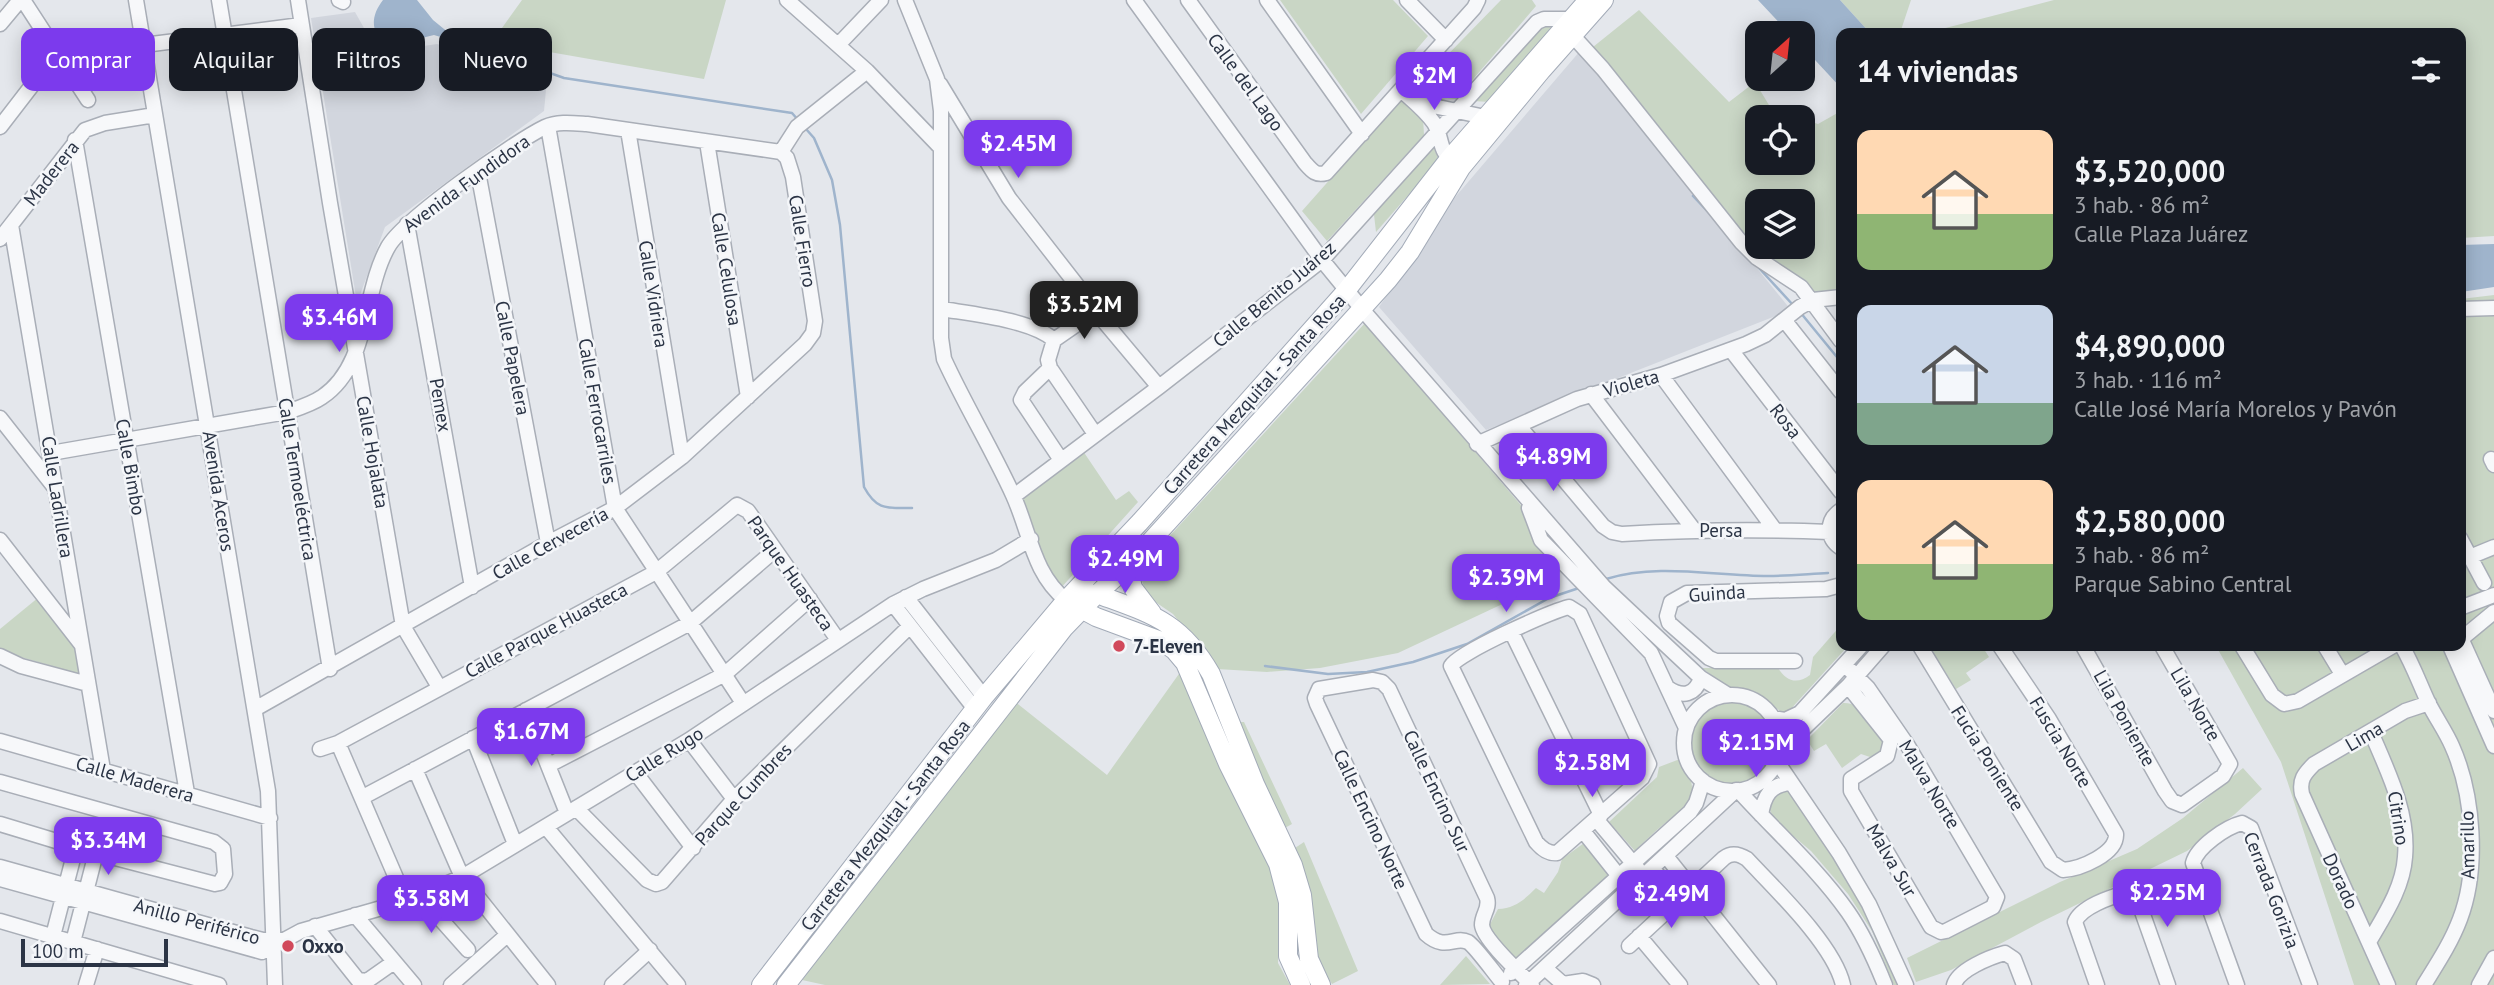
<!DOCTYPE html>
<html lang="es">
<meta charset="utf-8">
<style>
body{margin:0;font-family:"PT Sans",sans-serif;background:#242831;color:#f1f3f6;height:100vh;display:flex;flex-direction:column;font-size:26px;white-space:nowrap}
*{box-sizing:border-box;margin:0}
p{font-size:23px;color:#9ea1a6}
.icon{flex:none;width:38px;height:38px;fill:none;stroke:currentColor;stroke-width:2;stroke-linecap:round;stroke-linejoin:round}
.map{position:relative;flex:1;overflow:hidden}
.details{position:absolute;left:1836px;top:28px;width:630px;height:623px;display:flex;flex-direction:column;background:#171b24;border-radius:14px;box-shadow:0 4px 18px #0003}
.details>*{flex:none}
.banner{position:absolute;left:21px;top:28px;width:665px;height:63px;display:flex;gap:14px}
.needle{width:46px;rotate:27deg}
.buttons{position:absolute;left:1745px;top:21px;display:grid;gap:14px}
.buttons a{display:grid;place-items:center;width:70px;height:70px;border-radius:14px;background:#171b24;box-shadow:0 4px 18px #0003;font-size:35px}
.scale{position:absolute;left:21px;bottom:18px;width:147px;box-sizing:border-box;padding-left:7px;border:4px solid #2b3445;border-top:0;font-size:19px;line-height:24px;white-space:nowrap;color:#2b3445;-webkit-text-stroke:5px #f4f6f9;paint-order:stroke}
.price{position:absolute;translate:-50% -60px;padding:0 16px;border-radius:14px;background:#7c3aed;color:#fff;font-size:23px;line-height:46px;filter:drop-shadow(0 2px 4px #0008)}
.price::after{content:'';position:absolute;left:50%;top:42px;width:21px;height:16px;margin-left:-10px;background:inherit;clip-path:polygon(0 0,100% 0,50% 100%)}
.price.selected{background:#222;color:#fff}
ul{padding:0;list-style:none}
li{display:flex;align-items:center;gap:21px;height:175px;padding:0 21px}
li span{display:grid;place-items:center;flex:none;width:196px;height:140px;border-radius:14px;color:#555}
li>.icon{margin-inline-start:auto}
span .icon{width:84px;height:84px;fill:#fffc;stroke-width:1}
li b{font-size:30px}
h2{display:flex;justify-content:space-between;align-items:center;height:84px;padding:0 21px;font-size:30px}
.tag{padding:0 24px;border-radius:14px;background:#171b24;box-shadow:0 4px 18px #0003;font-size:24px;line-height:63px}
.tag.selected{background:#7c3aed;color:#fff}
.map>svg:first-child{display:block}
.built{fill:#d2d6de}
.green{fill:#c9d6c5;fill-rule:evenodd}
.water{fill:#9fb4cc}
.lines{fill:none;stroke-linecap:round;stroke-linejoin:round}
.stream{stroke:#9fb4cc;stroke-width:2.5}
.minor-casing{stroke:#a9aeb7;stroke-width:17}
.major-casing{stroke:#a3abb8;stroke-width:20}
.minor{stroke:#f7f8fa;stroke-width:14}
.major{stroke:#fff;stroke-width:18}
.poi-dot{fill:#d1495b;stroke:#f4f6f9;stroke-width:2.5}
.labels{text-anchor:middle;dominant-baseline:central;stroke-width:5;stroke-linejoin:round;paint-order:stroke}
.street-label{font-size:19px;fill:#2b3445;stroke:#f4f6f9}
.poi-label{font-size:19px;font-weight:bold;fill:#2b3445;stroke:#f4f6f9;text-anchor:start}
</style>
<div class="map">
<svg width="2494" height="985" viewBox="0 0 2494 985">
<rect width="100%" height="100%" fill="#e4e7ec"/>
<path class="built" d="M355,12L378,53L437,44L547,79L544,111L385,227L357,303L311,18Z
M1580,51L1791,310L1486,430L1379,307L1451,202Z"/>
<path class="green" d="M522,0H726L704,79L492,42Z
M1280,0H1393L1428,36L1361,114Z
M1501,0H1532L1536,6L1456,99L1439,97L1423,80Z
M1840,0H1911L1900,33H1870Z
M2054,0H2494V236L2461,238L2460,33H1926Z
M1639,10L1729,102L1755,82L1772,110L1795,117H1757V163H1802L1803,119L1818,124L1841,111V292L1816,294L1761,254L1593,47ZM1757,201H1802V247H1757Z
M1541,22L1556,25L1490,102L1473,101Z
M1402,98L1423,117L1424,135L1327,241L1302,211Z
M1432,144L1439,160L1376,232L1373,206Z
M2494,295V985H2354L2281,762L2216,646H2460L2461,299Z
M1365,323L1525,510L1562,571L1511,600L1398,653L1320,668L1267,672L1217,669L1173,614L1148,597L1139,573L1144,564Z
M1083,451L1116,500L1129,491L1138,502L1060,589L1045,566L1021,498Z
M39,597L77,644L80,674L3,652L0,648V629Z
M1841,625V646H1848L1789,711L1782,712L1751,692L1727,687L1702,668H1778C1786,681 1797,685 1810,675L1813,657Z
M1929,646H1982L1989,657L1966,673L1971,680L1956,689Z
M1181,671L1279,889L1278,963L1290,985H825L802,980L1013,700L1107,775Z
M1690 744a42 42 0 1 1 84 0a42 42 0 1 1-84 0Z
M1843,703C1863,702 1879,726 1884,743L1880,752L1870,757L1861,754L1842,768L1826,744L1814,751L1807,740Z
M1237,722H1244L1292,824L1283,829Z
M1680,759C1702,794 1693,801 1664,824C1654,832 1644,842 1635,851L1609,822L1657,777L1659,767Z
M2243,768L2262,789L2235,814L2187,851L2041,922L1951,970L1916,982L1907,958L2060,882L2137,849L2183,818Z
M1777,791H1787L1795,795L1874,919L1903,985H1894L1872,931L1848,894L1811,851L1774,820L1768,805Z
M1304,842L1358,971L1332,984C1304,943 1313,892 1295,848Z
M1584,843L1610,876L1516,961L1488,928L1498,909C1515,908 1524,900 1536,888L1544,893L1558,872L1562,859Z
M1466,956L1490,984L1440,985Z"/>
<path class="water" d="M383,0H417L433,20L455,38L494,53L434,35L385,47C371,31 370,17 383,0Z
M1758,0H1840L1870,33H1841V88L1803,47L1802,33H1789Z
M2494,244V287L2461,292V245Z"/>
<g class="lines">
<path class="stream" d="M494,53L564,78L792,113L799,121
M806,129L814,138L832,180L840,225L864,487C877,511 887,508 912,508
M1693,196L1712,216
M1759,268L1793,305
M1800,312L1841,362
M1606,579C1658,563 1714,576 1768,576C1788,576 1808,574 1828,573
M1265,666L1328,674L1367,672L1413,662L1467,644L1549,598L1579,588"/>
<g class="minor-casing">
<path id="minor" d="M23,0L88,100
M136,0L268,791L275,985
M219,0L330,669
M298,0L330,203L403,626L439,687
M339,0L343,2
M787,0L867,71L940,147
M905,0L937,79L941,111V338L944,359C965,405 992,449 1013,495C1030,532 1033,574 1066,600
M1134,0L1322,260L1367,315L1604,587L1701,678L1728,695
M1188,0L1305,163C1312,171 1316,176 1326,173L1474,8L1478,0
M1267,0L1362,134
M1407,0L1446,40
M0,24L20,0
M1573,36L1603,69L1741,242L1757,258L1801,287L1841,341
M839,44L881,0
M144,45L301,25
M1409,82L1438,107L1485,117
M940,84L1009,198L1083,293
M1401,90C1412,100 1425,110 1434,123C1443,137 1438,155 1456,161L1458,159
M548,126L615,508L743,703
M0,127L57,53
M628,130L682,457
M75,140L187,793
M707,142L748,397
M781,152L797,127L867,71
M478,172L548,543
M407,224L472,587
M11,225L103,770
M0,239L85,130L105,123L155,115
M942,309C972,314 1032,320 1054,340
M2460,309L2494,308
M1785,321L1841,392
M1731,350L1841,492
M1050,368L1025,392L1021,400L1061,460
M1661,375L1775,530
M1591,394L1694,530
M0,418L55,488
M1519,426L1603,526L1612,532L1622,534C1691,530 1760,529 1829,532
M1095,434L1050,368L1048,360L1054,340L1093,313H1097L1159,387
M1477,444L1577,399L1661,375L1746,344L1765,335L1800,307L1813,300L1841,297
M51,453L287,412C299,408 312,404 322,397C370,365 362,293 388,247C403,220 514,142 545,127C558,121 573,123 587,124L781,152
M2491,459L2494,465
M1014,496L1159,387L1322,260L1537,22L1544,19H1571
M1529,508L1541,540L1651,653L1686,728
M1841,510C1826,520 1826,538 1841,548
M2460,538L2484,583
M0,540L81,644
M2472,556L2494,547
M906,597L984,697
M893,604L975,709
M1569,607L1580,614L1649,764L1642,778L1557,853C1548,854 1542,849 1536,842L1451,666C1459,652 1550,612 1569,607Z
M2460,608L2494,595
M1511,631L1601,815
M2460,636L2494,711
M2460,640L2494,612
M1920,646L2051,862L2063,870C2080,869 2117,854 2116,834L2049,719L2000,646
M2083,646L2165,791L2172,801L2182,805L2223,776L2230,764L2162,646
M2242,646L2272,695L2284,704L2298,701L2393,646
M2325,646L2342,674
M2402,646C2413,665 2420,685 2429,704C2436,718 2446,732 2452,746C2474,795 2479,869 2460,919C2451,943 2437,964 2424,985
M2450,646L2494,746
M0,656L21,666L88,684
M1795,661H1716L1709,658L1669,623L1667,616L1671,602L1687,593L1826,589L1841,585
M1845,665L1868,688L1908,746L1997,897L1993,907L1946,931L1941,932L1931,927L1851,791V779L1887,756L1891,740L1848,686
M1668,688C1683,698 1695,695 1701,678
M1684 743a48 48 0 1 1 96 0a48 48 0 1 1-96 0Z
M255,709L548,543L615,508L682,457L805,344L813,333L815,321L793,177L787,158L781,152
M526,710L567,813
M1772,718L1785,720L1800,713L1861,646
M473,738L515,844
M689,740L734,799
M0,741L270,818
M338,743L406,901
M320,749L338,743L656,572L737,505L748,511L838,640
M1778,753L1848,686L1883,646
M1776,760L1839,853L1869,904L1906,985
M549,765L725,674L810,599
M415,769L462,877L548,985
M635,772L693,848
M0,782L214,842L223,849L225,874L220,883L215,884L96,853L73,942
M1738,790C1774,830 1817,868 1848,912C1864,935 1875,960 1885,985
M363,797L690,623L775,550
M576,808L647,880L656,884L662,882L734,799L910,626
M1761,815C1764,796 1770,785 1790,783
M1596,819L1638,869
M0,824L76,847L53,936
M546,827L678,985
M1583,831L1618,875
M1666,856L1769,985
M0,867L251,937L263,940H282
M1652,868L1678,899
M0,879L262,952L301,931L406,901L462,877L689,740L893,604L923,589L996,560L1031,539
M420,896L468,950
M355,915L414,985
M0,921L219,985
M315,926L358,980L367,981L394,962
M1639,936L1680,985
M2369,942C2384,916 2403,888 2405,857C2409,813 2388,772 2371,732
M1629,946L1724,858C1732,852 1739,854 1747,859C1775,889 1834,945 1843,985
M1545,968L1563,984L1583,981L1593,985
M1511,973L1690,812L1696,803L1703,781
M1502,982C1495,974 1475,946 1468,942C1455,935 1446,952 1426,934L1317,704L1315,698L1319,689L1373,680L1382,682L1389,689L1487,898C1490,909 1482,914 1482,925C1483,939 1520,973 1532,985
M86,985L97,949
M451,985L507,935
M612,985L650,950
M1526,985L1736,790
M1954,985C1958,970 1990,957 2005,953L2014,959L2024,985
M2097,985L2075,922C2081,907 2110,897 2126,893L2131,895L2140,906L2168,985
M2237,985L2193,863C2197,847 2226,827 2242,823L2251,828L2310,985
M2388,985L2302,794C2299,780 2304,774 2314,764L2405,711L2429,703
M2479,985L2494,958"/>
</g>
<g class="major-casing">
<path id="major" d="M1128,566L1133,588L1152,613
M1087,593L1097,594C1151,614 1181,621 1211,674L1255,784L1293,865L1302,895L1309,959L1321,985
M1072,604L1096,617L1161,641L1174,650L1185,663L1228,764L1278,864L1288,902V956L1301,985
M761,985L984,697L1066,600L1140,522L1346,291L1449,159L1588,0
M786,985L1064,628L1097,594L1128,566L1388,280L1410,252L1461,168L1542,70L1604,0"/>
</g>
<use href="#minor" class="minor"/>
<use href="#major" class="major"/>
</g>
<g class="poi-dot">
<circle cx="1119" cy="646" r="7"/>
<circle cx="288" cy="946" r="7"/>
</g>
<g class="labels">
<g class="street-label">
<text transform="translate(1246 82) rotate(54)">Calle del Lago</text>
<text transform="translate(51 173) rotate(-52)">Maderera</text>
<text transform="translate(466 183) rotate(-36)">Avenida Fundidora</text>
<text transform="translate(803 241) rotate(81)">Calle Fierro</text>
<text transform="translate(727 269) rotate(81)">Calle Celulosa</text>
<text transform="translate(654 294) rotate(81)">Calle Vidriera</text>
<text transform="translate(1274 294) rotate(-40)">Calle Benito Juárez</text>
<text transform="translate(513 358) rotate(79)">Calle Papelera</text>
<text transform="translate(1631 383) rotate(-16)">Violeta</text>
<text transform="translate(1254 394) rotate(-48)">Carretera Mezquital - Santa Rosa</text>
<text transform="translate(441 405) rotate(80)">Pemex</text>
<text transform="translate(598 411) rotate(80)">Calle Ferrocarriles</text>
<text transform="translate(1786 421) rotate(52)">Rosa</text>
<text transform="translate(373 452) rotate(80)">Calle Hojalata</text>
<text transform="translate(131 467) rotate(80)">Calle Bimbo</text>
<text transform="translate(298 479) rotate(81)">Calle Termoeléctrica</text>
<text transform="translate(219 491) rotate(81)">Avenida Aceros</text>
<text transform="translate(58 497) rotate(81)">Calle Ladrillera</text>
<text x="1721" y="530">Persa</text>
<text transform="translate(550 543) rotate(-29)">Calle Cervecería</text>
<text transform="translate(791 573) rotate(55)">Parque Huasteca</text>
<text transform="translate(1717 593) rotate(-4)">Guinda</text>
<text transform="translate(546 630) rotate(-28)">Calle Parque Huasteca</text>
<text transform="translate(2196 704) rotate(60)">Lila Norte</text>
<text transform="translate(2125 718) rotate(61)">Lila Poniente</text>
<text transform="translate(2364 736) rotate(-30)">Lima</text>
<text transform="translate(2061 742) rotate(59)">Fuscia Norte</text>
<text transform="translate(664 754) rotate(-32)">Calle Rugo</text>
<text transform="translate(1988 758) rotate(58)">Fucia Poniente</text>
<text transform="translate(135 779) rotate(16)">Calle Maderera</text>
<text transform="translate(1930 784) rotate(59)">Malva Norte</text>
<text transform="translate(1437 791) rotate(65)">Calle Encino Sur</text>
<text transform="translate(743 794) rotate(-47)">Parque Cumbres</text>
<text transform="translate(2399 818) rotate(81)">Citrino</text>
<text transform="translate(1371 819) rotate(65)">Calle Encino Norte</text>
<text transform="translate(885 825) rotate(-52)">Carretera Mezquital - Santa Rosa</text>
<text transform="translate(2467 845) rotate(-91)">Amarillo</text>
<text transform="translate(1892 860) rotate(60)">Malva Sur</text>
<text transform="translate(2341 881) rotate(65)">Dorado</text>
<text transform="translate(2272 890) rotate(69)">Cerrada Gorizia</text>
<text transform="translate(197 921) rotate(15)">Anillo Periférico</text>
</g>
<g class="poi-label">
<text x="1133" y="646">7-Eleven</text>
<text x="302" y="946">Oxxo</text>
</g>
</g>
</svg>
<div class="buttons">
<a><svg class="needle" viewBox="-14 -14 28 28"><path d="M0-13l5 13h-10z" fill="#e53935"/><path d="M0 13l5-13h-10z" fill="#9ea1a6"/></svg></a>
<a><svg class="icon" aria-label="locate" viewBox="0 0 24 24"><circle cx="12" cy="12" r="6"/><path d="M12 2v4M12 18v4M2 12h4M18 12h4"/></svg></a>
<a><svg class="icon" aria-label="layers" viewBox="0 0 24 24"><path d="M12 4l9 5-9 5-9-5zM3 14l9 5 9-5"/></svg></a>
</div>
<div class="scale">100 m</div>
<b class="price" style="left:1434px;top:112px">$2M</b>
<b class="price" style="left:1018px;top:180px">$2.45M</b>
<b class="price selected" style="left:1084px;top:341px">$3.52M</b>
<b class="price" style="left:339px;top:354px">$3.46M</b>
<b class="price" style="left:1553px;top:493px">$4.89M</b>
<b class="price" style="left:1125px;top:595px">$2.49M</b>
<b class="price" style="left:1506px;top:614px">$2.39M</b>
<b class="price" style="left:531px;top:768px">$1.67M</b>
<b class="price" style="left:1756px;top:779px">$2.15M</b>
<b class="price" style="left:1592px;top:799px">$2.58M</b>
<b class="price" style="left:108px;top:877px">$3.34M</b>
<b class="price" style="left:2167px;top:929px">$2.25M</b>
<b class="price" style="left:1671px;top:930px">$2.49M</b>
<b class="price" style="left:431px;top:935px">$3.58M</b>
<div class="banner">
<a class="tag selected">Comprar</a>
<a class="tag">Alquilar</a>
<a class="tag">Filtros</a>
<a class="tag">Nuevo</a>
</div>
<section class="details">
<h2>14 viviendas<svg class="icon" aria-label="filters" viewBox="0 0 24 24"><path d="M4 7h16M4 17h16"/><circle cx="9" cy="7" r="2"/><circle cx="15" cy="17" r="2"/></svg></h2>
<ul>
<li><span style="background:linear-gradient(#ffd9b3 60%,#8fb573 0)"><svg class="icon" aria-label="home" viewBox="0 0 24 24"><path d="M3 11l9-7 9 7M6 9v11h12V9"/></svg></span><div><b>$3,520,000</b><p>3 hab. · 86 m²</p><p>Calle Plaza Juárez</p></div></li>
<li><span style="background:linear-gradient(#c9d6e8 70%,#7fa58c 0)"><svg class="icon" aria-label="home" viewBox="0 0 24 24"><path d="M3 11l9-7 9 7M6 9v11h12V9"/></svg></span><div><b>$4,890,000</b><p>3 hab. · 116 m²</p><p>Calle José María Morelos y Pavón</p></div></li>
<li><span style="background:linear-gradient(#ffd9b3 60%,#8fb573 0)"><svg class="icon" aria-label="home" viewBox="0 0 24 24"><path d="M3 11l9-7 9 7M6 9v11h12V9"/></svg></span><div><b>$2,580,000</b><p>3 hab. · 86 m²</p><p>Parque Sabino Central</p></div></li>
</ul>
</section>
</div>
